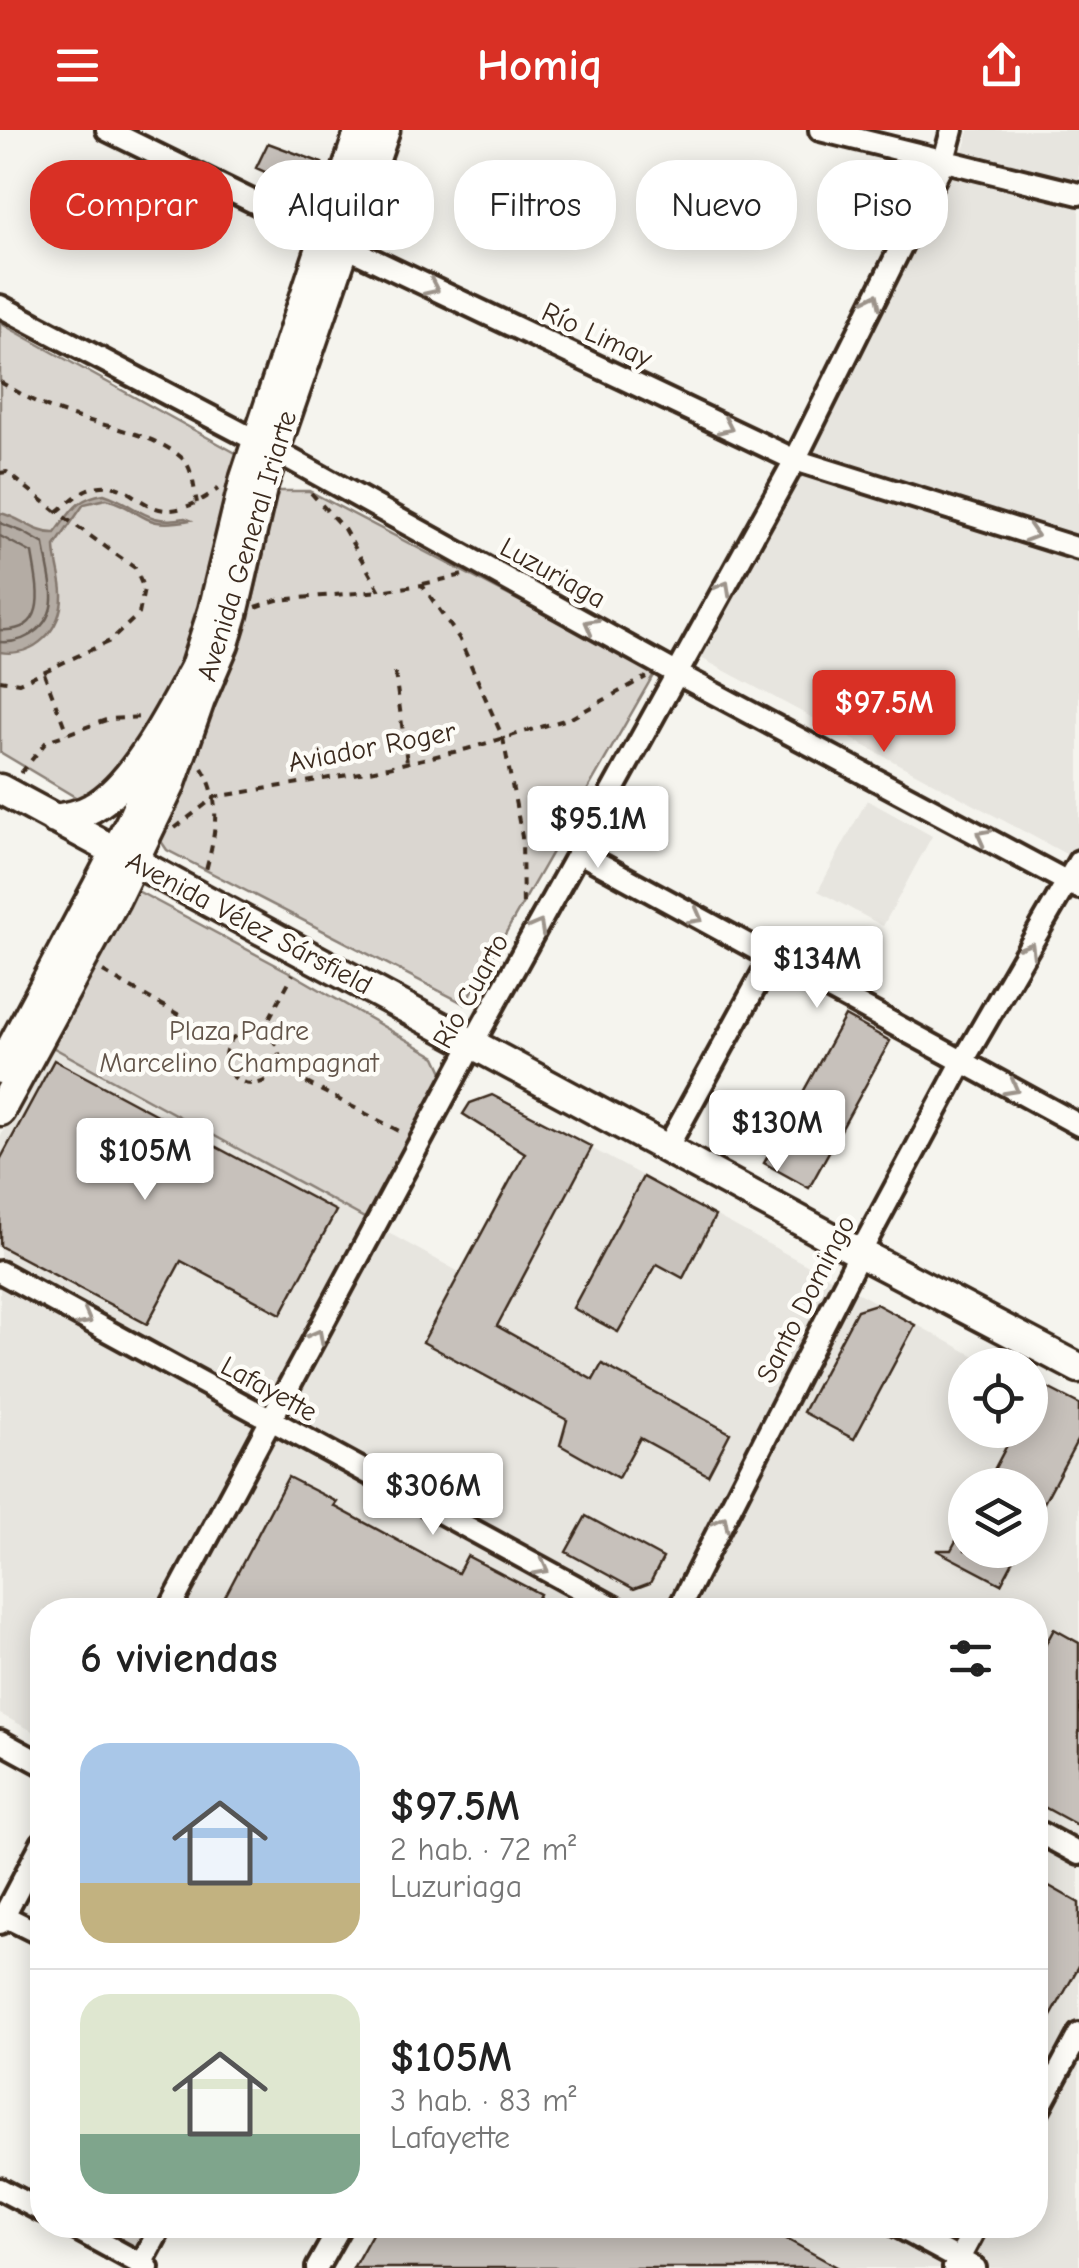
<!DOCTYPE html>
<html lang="es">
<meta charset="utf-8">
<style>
body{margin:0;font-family:"Comic Neue",sans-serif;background:#f6f6f6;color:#222;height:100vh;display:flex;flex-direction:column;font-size:38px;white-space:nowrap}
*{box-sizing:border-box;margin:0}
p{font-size:32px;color:#767676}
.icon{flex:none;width:55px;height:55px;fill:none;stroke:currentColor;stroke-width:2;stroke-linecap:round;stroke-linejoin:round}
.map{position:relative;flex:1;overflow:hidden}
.panel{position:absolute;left:30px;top:1468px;width:1018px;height:640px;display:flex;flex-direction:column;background:#fff;border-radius:40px;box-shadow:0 5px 25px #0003}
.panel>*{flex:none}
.top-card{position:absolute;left:30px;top:30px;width:1020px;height:90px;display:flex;gap:20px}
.buttons{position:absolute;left:948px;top:1218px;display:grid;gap:20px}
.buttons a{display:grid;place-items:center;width:100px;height:100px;border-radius:50%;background:#fff;box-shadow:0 5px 25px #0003;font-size:50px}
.price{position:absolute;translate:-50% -85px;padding:0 22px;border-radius:10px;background:#fff;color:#222;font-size:32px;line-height:65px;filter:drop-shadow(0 2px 5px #0008)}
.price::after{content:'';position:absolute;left:50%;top:60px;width:30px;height:22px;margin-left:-15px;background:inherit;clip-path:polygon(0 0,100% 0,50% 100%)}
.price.selected{background:#d93025;color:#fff}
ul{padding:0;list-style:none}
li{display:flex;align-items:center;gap:30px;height:250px;padding:0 50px}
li+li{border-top:2px solid #e0e0e0}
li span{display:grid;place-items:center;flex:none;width:280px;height:200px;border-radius:30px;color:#555}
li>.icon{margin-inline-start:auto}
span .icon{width:120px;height:120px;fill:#fffc;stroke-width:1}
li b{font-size:42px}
h2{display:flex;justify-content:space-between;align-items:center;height:120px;padding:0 50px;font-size:42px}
.chip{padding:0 35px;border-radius:40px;background:#fff;box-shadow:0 5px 25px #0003;font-size:35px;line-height:90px}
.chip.selected{background:#d93025;color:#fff}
header{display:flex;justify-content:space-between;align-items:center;height:130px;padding:0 50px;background:#d93025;color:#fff;font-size:45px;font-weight:800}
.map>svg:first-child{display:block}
.built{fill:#e7e5df;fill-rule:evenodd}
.green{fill:#dad6d0;stroke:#8a8077;stroke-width:2.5}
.water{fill:#b4aca4;stroke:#84786e;stroke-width:2.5}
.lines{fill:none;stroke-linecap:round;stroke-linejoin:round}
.shore{stroke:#6b5e54;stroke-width:2.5}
.building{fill:#c7c1bb;stroke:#3b2a1e;stroke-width:2.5}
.minor-casing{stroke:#3b2a1e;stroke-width:28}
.secondary-casing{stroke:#3b2a1e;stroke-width:35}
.path{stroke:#3b2a1e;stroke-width:4;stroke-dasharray:8 8;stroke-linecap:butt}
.minor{stroke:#fdfcf7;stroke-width:20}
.secondary{stroke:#fdfcf7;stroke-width:28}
.oneway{stroke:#9c938a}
.labels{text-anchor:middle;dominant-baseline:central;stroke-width:9;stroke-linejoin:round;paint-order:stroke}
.street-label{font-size:28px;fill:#3b2a1e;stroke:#fdfcf7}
.park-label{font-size:28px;fill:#63554a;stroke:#fdfcf7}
</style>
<header><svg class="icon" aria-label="menu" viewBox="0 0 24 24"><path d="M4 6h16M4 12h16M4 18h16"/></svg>Homiq<svg class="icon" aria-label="share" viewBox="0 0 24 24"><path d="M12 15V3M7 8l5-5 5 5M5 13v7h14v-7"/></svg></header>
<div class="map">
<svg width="1079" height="2138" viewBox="0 0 1079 2138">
<rect width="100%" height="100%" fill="#f5f4ee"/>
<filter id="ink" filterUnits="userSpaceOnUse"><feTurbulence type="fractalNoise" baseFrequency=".01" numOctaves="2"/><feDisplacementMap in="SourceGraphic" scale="20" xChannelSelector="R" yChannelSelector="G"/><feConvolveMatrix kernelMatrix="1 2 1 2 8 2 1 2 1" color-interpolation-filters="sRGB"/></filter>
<g filter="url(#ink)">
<path class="built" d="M969,0H1079V731L701,528L965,15Z
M867,670L932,706L883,796L818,761Z
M47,914L461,1143L543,992L991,1235H965V1300H1030V1256L1079,1283V2138H351L376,2095H1035V1480H42V1606L0,1584V1007ZM965,1355H1030V1420H965Z"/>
<path class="green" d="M0,193L243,327L187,520L154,593L145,613L90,669L77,668L0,622Z
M275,361H309L655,542L465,874L167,720L156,704C191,632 226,559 249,483C262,443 267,401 275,361Z
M130,757L293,844L436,927L444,944L368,1090L47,914Z
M93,2095H155L141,2121Z"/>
<path class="water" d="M104,364C138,375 146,396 185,388L190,390C139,400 146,380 106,369L84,374L55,416C55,432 62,448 62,464C63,499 34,528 0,522V383C20,387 36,404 55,403C71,382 76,368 104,364Z"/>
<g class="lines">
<path class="shore" d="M0,393L23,402L44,414C46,430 51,447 52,463C54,494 28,514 0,512
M0,406L32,423C37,455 51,503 0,500"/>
</g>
<path class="building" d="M268,13L322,33L314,55L305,59L300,58L256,38Z
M845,886L890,911L809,1058L764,1033Z
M54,930L336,1081L281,1184L181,1131L147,1194L0,1116V1030Z
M492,965L592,1017L497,1196L593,1250L602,1234L730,1303L708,1345L640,1308L618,1348L560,1315L567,1290L423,1212L525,1023L463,984L470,973Z
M643,1047L715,1086L683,1148L657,1134L618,1202L573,1178Z
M876,1174L915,1195L854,1309L803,1282L857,1180Z
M1040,1254L1079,1274V1307L1030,1399V1355H986L1015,1300H1030V1272Z
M288,1347L337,1372L334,1376L458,1443L467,1426L540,1464L531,1480H218Z
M586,1386L663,1428L650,1453L634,1459L566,1422Z
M965,1394V1420H1019L1001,1454L936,1420H951Z
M1054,1499L1079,1513V1696L1035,1672V1534Z
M1035,1748L1079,1773V1836L1035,1915Z
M377,2095H761L839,2138H353Z"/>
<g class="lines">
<g class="minor-casing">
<path id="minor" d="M107,0L344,116L795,330L1079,419
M820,0L1079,64
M0,176L274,320L676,543L1079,758
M580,723L1079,995
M667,1018L771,828
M0,1142L619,1480
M169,1480L473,913L795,330L944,30L952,0
M678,1480L860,1123L963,931L1079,731
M0,1611L42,1634
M1035,1700L1079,1724
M4,1786L42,1805
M0,1793L42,1713
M1035,1986L1079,1904
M0,2059L42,2081
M69,2095L148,2138
M895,2095L975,2138
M141,2134L162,2095
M317,2138L341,2095
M954,2138L977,2095"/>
</g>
<g class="secondary-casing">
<path id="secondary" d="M190,552L213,481L245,348L360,0
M0,659L860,1123L1079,1238
M54,689C67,687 80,685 92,678C134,656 173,578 195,537
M0,939L97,757L132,689L175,592
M0,981L115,770L170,656L200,570L224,514L233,484L263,354L385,0"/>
</g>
<path class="path" d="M0,252C18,262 37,274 57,281C92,294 156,303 183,329C193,338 194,360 197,373
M0,343L7,342L57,382L135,438L144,459L139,484L110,511L19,553L0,550
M311,363L344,399L380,461L422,455L459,508L503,608L522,707L523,780
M57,382C66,375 78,363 88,359C126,345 138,380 168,380C187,380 203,369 218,359
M423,454L463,445
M256,477L277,470L380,461
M44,543L67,603
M395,543L407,632
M202,638C223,671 215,707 205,744
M21,643L47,611L109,589L143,587
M175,698L215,667L366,642L467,619L571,588L646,547
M103,842L229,913
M225 927a27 27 0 1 1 54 0a27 27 0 1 1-54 0Z
M262,902L293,844
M278,938L403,1003"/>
<use href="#minor" class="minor"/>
<use href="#secondary" class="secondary"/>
</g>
<defs><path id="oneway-chevron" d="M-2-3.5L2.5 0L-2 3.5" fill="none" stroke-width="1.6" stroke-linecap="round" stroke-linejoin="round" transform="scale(2.5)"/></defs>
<g class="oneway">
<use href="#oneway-chevron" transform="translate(432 158) rotate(25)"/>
<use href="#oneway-chevron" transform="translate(874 170) rotate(-64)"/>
<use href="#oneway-chevron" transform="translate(726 297) rotate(25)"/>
<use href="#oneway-chevron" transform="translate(1032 404) rotate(17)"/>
<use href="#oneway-chevron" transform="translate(724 458) rotate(-61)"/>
<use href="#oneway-chevron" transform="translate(591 495) rotate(-151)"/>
<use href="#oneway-chevron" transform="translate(983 706) rotate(-152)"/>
<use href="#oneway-chevron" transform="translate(696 787) rotate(29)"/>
<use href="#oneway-chevron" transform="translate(538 797) rotate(-61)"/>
<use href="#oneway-chevron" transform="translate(1029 819) rotate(-59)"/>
<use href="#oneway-chevron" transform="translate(1012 958) rotate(29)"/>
<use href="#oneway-chevron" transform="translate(85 1189) rotate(29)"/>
<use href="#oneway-chevron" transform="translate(317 1206) rotate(-62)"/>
<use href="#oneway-chevron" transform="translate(722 1393) rotate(-63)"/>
<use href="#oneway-chevron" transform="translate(542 1438) rotate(28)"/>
</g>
</g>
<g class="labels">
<g class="street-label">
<text transform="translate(597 205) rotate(25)">Río Limay</text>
<text transform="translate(247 416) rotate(-73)">Avenida General Iriarte</text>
<text transform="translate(553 443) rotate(29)">Luzuriaga</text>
<text transform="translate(372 617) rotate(-11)">Aviador Roger</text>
<text transform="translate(249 793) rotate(28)">Avenida Vélez Sársfield</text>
<text transform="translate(471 861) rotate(-61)">Río Cuarto</text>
<text transform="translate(806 1169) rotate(-63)">Santo Domingo</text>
<text transform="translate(269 1259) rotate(29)">Lafayette</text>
</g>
<g class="park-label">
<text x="239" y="901">Plaza Padre<tspan x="239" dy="32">Marcelino Champagnat</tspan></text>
</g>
</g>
</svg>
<div class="buttons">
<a><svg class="icon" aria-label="locate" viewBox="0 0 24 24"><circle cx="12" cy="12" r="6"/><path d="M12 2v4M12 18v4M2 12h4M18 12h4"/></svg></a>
<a><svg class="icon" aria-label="layers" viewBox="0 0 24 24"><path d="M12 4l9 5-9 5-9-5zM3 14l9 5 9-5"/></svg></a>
</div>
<b class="price selected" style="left:884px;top:625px">$97.5M</b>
<b class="price" style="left:598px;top:741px">$95.1M</b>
<b class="price" style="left:817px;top:881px">$134M</b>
<b class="price" style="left:777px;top:1045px">$130M</b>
<b class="price" style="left:145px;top:1073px">$105M</b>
<b class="price" style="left:433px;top:1408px">$306M</b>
<div class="top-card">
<a class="chip selected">Comprar</a>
<a class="chip">Alquilar</a>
<a class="chip">Filtros</a>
<a class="chip">Nuevo</a>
<a class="chip">Piso</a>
</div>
<section class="panel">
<h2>6 viviendas<svg class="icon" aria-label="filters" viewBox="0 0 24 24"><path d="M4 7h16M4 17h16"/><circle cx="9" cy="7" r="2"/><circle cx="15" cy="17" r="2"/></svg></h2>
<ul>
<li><span style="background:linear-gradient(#a9c7e8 70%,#c2b280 0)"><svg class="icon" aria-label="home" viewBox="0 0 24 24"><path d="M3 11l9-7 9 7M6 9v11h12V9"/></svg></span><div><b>$97.5M</b><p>2 hab. · 72 m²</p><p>Luzuriaga</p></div></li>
<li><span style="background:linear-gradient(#dfe7d0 70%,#7fa58c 0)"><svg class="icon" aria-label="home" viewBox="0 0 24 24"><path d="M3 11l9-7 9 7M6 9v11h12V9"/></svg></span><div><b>$105M</b><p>3 hab. · 83 m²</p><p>Lafayette</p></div></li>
</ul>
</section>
</div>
